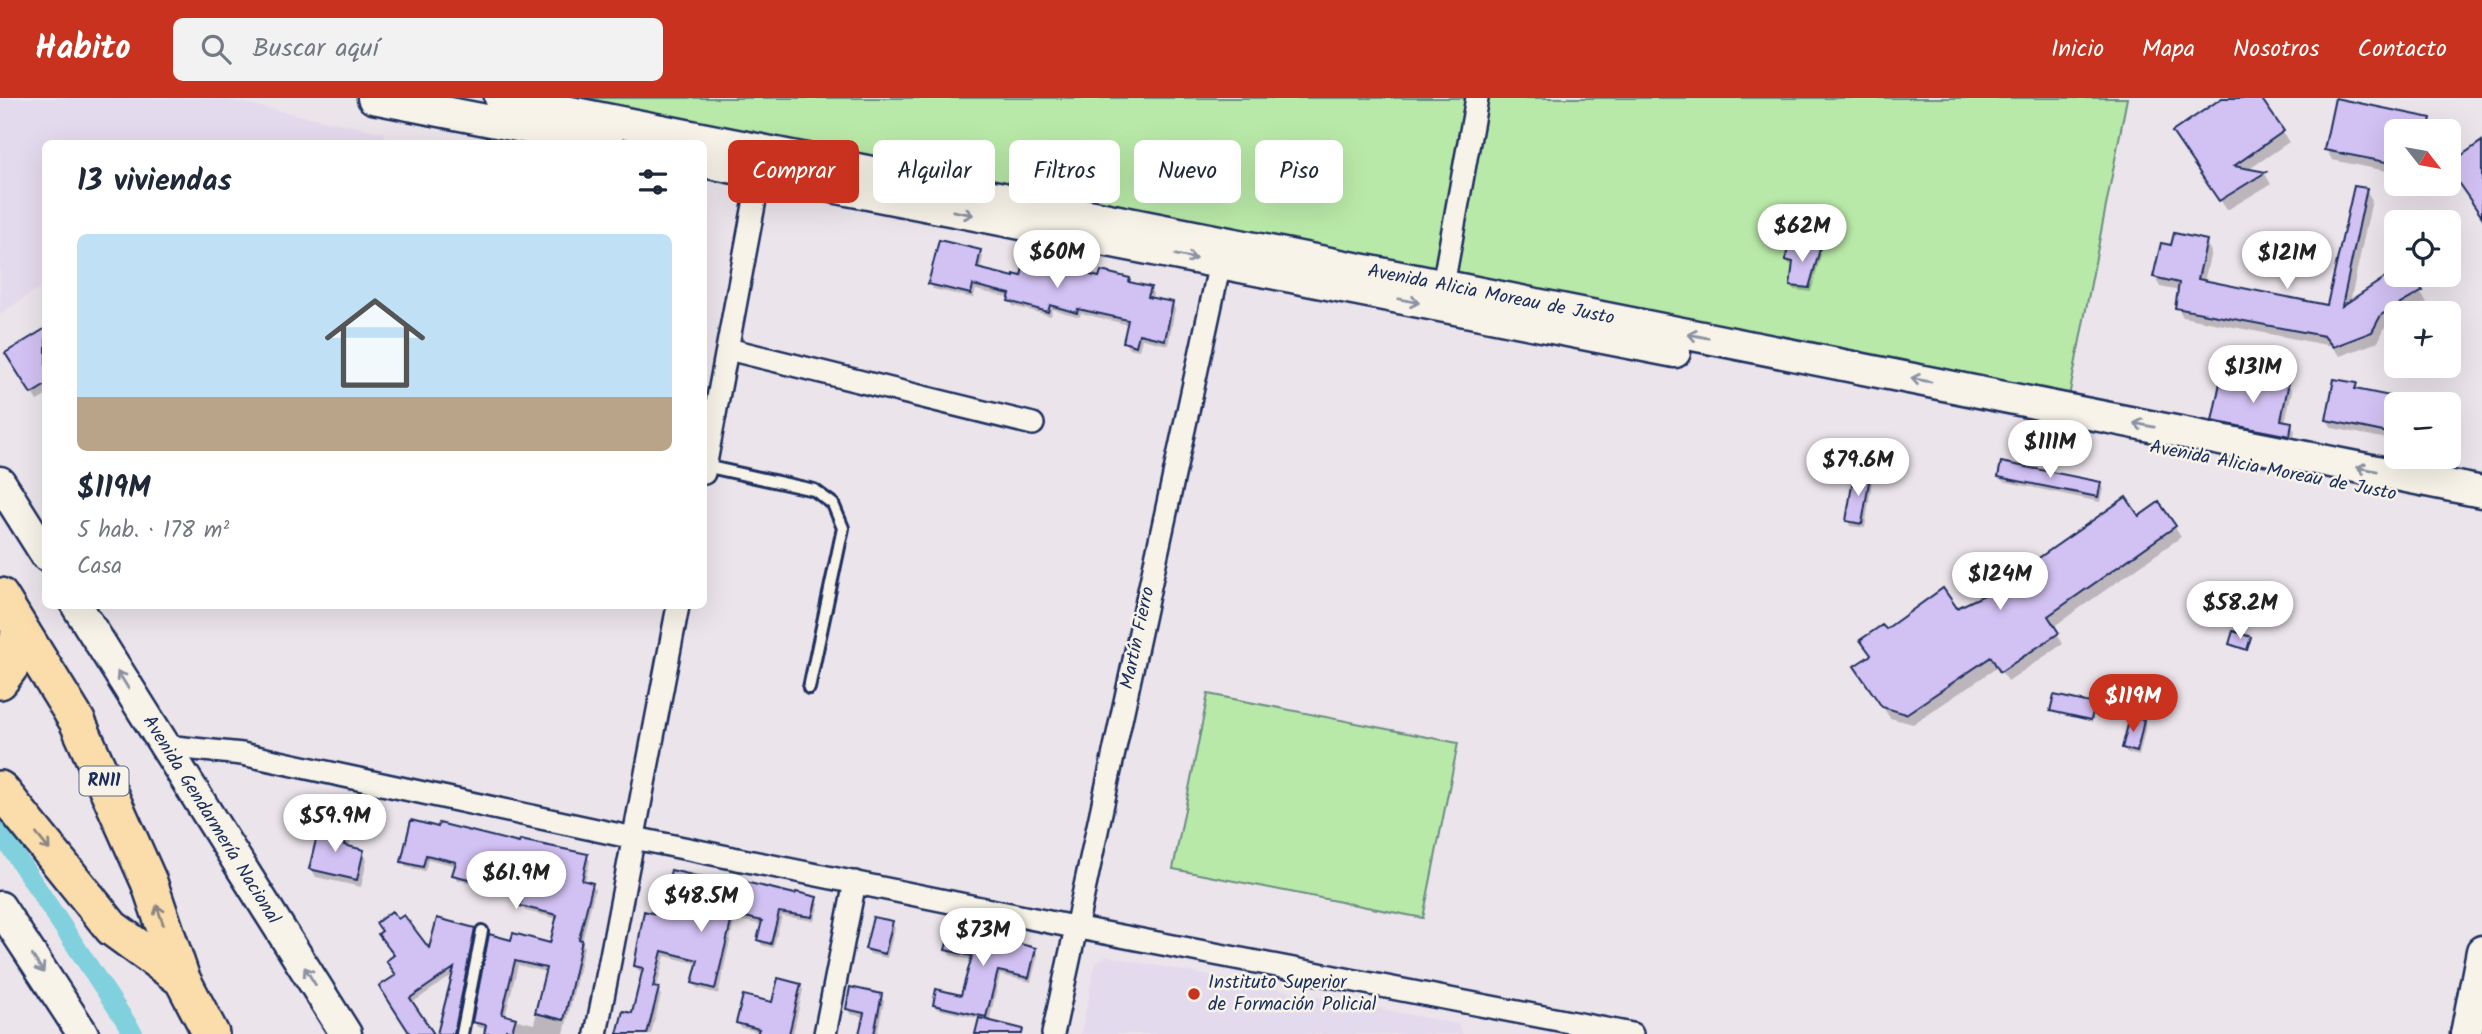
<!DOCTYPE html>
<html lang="es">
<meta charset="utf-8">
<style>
body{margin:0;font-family:Kalam,sans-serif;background:#f2f2f3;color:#1f2937;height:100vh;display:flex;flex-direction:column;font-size:26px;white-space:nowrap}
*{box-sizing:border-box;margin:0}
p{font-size:23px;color:#747a83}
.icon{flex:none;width:38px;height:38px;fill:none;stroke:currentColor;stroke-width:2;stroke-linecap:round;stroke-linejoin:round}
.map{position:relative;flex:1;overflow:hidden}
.drawer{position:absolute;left:42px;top:42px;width:665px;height:469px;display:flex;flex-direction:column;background:#fff;border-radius:10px;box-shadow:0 7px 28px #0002}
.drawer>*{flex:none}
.hud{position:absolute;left:728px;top:42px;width:665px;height:63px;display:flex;gap:14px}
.needle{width:46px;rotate:121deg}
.tools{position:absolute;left:2384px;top:21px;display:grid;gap:14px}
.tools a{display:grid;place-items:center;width:77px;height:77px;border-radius:10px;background:#fff;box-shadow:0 7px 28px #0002;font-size:35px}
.price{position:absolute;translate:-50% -60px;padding:0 16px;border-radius:24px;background:#fff;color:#222;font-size:23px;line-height:46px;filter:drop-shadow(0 2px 4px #0008)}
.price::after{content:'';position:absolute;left:50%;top:42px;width:21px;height:16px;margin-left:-10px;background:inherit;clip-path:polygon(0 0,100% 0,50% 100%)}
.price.active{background:#c8321e;color:#fff}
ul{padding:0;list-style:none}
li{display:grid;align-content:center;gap:14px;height:371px;padding:0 35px}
li span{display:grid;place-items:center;height:217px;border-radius:10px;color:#555}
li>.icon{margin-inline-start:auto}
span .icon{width:126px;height:126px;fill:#fffc;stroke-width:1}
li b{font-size:30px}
h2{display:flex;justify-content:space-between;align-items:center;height:84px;padding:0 35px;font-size:30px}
.chip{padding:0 24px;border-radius:10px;background:#fff;box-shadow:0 7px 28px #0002;font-size:24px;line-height:63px}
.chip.active{background:#c8321e;color:#fff}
header{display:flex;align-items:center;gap:42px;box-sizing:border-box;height:98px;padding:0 35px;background:#c8321e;color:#fff}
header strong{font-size:33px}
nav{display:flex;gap:38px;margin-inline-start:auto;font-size:24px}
.search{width:490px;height:63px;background:#f2f2f3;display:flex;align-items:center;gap:18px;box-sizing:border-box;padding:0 24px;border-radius:10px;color:#747a83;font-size:26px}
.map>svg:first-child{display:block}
.built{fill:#e4daed}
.green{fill:#b9e9a8;stroke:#6a8c83;stroke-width:2}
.shadow{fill:#0003;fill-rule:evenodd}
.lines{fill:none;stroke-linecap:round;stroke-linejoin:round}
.canal{stroke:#81d0de;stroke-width:19}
.building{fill:#d2c1f3;stroke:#1b2f5e;stroke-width:2}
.service-casing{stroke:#1b2f5e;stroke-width:16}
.minor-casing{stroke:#1b2f5e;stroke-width:26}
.secondary-casing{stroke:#1b2f5e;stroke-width:35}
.trunk-casing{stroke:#1b2f5e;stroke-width:40}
.service{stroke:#f7f3e8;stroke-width:10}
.minor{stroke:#f7f3e8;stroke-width:21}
.secondary{stroke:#f7f3e8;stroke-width:30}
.trunk{stroke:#fbddab;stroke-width:35}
.oneway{stroke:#8991a3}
.oneway2{stroke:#8b8684}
.poi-dot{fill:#c8321e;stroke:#f7f3e8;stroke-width:2.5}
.labels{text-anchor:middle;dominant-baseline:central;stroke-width:5;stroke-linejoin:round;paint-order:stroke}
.shield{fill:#f7f3e8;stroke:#5d6a87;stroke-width:2}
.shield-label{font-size:18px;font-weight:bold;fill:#1b2f5e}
.street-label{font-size:19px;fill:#1b2f5e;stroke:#f7f3e8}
.poi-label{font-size:19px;fill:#1b2f5e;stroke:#f7f3e8;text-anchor:start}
</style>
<header>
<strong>Habito</strong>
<div class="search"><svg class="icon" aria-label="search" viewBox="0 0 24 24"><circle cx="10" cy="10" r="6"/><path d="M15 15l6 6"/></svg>Buscar aquí</div>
<nav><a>Inicio</a><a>Mapa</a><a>Nosotros</a><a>Contacto</a></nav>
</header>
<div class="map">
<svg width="2482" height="936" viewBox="0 0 2482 936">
<rect width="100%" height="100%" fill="#ece4eb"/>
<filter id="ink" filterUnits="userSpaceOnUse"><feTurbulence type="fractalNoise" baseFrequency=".0143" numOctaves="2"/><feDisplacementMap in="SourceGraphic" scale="14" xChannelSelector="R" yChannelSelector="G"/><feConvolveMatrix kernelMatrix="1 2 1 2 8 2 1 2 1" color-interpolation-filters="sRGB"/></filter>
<g filter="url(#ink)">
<path class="built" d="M0,0H219L385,35L383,46H46L45,186L0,216Z
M1107,858L1458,926L1463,936H1081L1095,865Z"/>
<path class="green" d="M494,0H2127L2067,309Z
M1208,596L1458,645L1423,820L1173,771Z"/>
<path class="shadow" d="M2225,0H2259L2289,44L2248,72L2265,76L2271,86L2227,112L2181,46Z
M2430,21L2436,33H2396V75L2332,62L2326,51Z
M2366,92L2372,102L2350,205L2396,174V177H2407L2427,204L2407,215H2396V222L2386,227L2378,244L2340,258L2331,248L2183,219L2177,209L2180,193L2160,189L2155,179L2172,149L2206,144L2211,154L2204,184L2329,209Z
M980,153L983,159L980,172L1015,181L1129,182L1131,186L1150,190L1153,196L1152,201L1172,205L1175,211L1168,247L1142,241L1139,252L1128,250L1125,244L1129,227L1081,215L1080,219L1052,211L1051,218L1013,208L1010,200L976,192L973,200L933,191L930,185Z
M1819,153L1821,157L1811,194L1794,192L1792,188L1794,167L1789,166L1787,162Z
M46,239V298L37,303L8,256Z
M2288,286L2292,293L2285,324L2291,326L2295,333L2293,344L2218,329L2214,322L2264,290Z
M2356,286L2360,293L2394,300L2398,306H2396V324L2392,342L2332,330L2327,322Z
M2000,378L2100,386L2103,391L2100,404L2002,383Z
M1869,379L1872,384L1865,430L1850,428L1848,423Z
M2138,421L2174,428L2181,439L2053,529L2063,546L2008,583L1998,569L1913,626L1890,620L1863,579L1885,534L1956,512L2001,496Z
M2250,540L2248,553L2230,545Z
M2094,608L2092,624L2052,613Z
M2143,623L2146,628L2139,658L2127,655L2124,650Z
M412,724L521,747L587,758L590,763L585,784L592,786L595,791L582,844L584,849L564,936H486L487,931L477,929L474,923L513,844L551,847L558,821L525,813L522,808L523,802L513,799L511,791L477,782L476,786L457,782L454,776L456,768L428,761L425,773L406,769L403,763ZM518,867L546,874L534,926L505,919Z
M347,734L351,742L349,750L363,754L367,762L361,789L316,779L311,770Z
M708,783L711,788L708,801L736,808L815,801L819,806L814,823L782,818L773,850L762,847L759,842L762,827L735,821L718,896L697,890L694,885L699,866L665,858L656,892L661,897L651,936H619L633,917L643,874L639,873L635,868L661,819Z
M892,825L895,830L887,860L870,856L867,851Z
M474,831L477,836L457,936H439L454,876L412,905L432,936H423L381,889L430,854Z
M1001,839L1004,844L1035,852L1038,857L1031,884L1000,877L989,924L1018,936H977L981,921L937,911L934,906L963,899L972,862L950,857L947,852Z
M800,887L803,892L793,936H759L760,934L741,930L738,925L773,906Z
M881,898L884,903L877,936H861L865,919L850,916L848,911Z"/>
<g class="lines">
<path class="canal" d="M0,734L134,936"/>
</g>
<path class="building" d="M2222,0H2261L2284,33L2234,68L2266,74L2219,103L2172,34Z
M2335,0L2431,20L2428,33H2396V66L2324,52Z
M2482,43V119L2448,70V67Z
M2354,88L2367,90L2342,208L2389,177H2409L2423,193L2381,217L2372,234L2333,249L2324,238L2175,210L2179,185L2153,179L2161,145L2171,147L2174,135L2207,142L2198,181L2327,207Z
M939,142L981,152L977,170L1014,179V176L1021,178L1025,161L1099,179L1101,173L1130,180L1129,184L1151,189L1148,199L1173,204L1165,242L1139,236L1136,248L1123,244L1128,222L1078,211L1077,215L1050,207L1048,214L1008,203L1010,196L973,187L971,196L928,186Z
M1790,143L1820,151L1809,190L1790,188L1793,164L1785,162Z
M46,230V287L31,296L5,255Z
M2265,279L2289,284L2281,322L2292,324L2290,338L2212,323L2221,280L2263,288Z
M2334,281L2357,285L2355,291L2395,299L2388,335L2326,322Z
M2001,364L2101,384L2098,399L1998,379Z
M1854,375L1870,378L1862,426L1846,423Z
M2126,399L2139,418L2159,404L2176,428L2048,518L2059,535L2000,574L1991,559L1906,616L1882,609L1854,568L1871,557L1860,542L1882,527L1886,531L1943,490L1957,510L1999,490L2001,493L2035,467L2033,464Z
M2233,533L2251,539L2247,552L2229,546Z
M2054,597L2095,606L2091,622L2050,613Z
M2130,619L2144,622L2137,654L2122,650Z
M411,722L438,729L439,725L519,745L520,742L588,756L582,782L593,785L579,841L582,842L564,922L535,915L546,870L515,863L502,916L516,920L512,933L506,932L505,936H484L486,927L472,924L489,836L511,842L513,835L550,845L557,817L520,808L523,798L508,794L510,787L474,778L473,782L452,777L456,764L426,757L423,769L401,764Z
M320,725L348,732L344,747L364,752L357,782L309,771Z
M671,772L709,781L705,798L735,805L741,783L795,796L796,794L817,799L812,819L779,814L771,846L757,842L762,823L733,816L715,891L692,885L698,862L662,853L653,889L659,890L647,936H617L623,913L632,915L643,870L634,868L644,813L660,817Z
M392,813L398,821L404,817L429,850L437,820L475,830L454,936H437L454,870L410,900L434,936H410L379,888L396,877L386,863L394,857L378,836L382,833L376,825Z
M873,819L893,823L885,856L865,851Z
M952,826L1002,837L1001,841L1036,850L1029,880L998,873L986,919L933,907L936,891L961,897L972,858L945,852Z
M778,880L801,886L789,936H757L759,931L736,925L743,897L772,904Z
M850,889L882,896L874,936H859L864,915L846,911Z
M979,920L1023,931L1022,936H975Z"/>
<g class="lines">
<g class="service-casing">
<path id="service" d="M705,368L814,392L833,406L843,430L809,590
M462,936L482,833"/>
</g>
<g class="minor-casing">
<path id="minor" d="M1443,187L1477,0
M728,251L1033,326
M704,375L762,64
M165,648L242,656L634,740L1074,829L1632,936
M596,936L678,508
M825,936L855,784
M1053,936L1220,165L1221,151"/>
</g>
<g class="secondary-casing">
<path id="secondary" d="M373,0L609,46
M500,0L2482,394
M704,64L1675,254
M0,384L46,457
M77,508L346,936
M0,809L83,936
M2466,936L2482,853"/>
</g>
<g class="trunk-casing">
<path id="trunk" d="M0,498L77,623L149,784L182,881L211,936
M0,583L11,568L20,531
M0,691L112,830L182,881"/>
</g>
<use href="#service" class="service"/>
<use href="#minor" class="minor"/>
<use href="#secondary" class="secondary"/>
<use href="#trunk" class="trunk"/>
</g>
<defs><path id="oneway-shaft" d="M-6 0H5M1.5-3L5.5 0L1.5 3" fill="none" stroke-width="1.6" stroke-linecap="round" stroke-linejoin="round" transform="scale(1.75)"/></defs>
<g class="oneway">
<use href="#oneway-shaft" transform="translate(963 115) rotate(11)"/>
<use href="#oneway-shaft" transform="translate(1186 159) rotate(11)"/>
<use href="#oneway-shaft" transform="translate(1409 203) rotate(11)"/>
<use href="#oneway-shaft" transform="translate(1698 238) rotate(-169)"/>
<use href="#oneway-shaft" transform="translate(1921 282) rotate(-169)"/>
<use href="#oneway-shaft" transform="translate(2144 327) rotate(-169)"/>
<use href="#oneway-shaft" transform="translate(2367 371) rotate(-169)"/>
<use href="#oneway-shaft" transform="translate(123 582) rotate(-122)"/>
<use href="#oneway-shaft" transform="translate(38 866) rotate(57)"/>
<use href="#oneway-shaft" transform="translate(310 878) rotate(-122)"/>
</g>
<g class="oneway2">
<use href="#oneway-shaft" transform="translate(43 744) rotate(51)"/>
<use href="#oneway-shaft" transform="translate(160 817) rotate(-109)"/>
</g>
</g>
<circle class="poi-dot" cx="1194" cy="896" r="7"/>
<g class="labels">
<rect class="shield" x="79.5" y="668.5" width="49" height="29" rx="5"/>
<g class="shield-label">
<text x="104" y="683">RN11</text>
</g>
<g class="street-label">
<text transform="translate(1491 197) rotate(11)">Avenida Alicia Moreau de Justo</text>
<text transform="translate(2273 373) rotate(11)">Avenida Alicia Moreau de Justo</text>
<text transform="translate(1138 540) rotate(-78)">Martín Fierro</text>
<text transform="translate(211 722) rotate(58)">Avenida Gendarmería Nacional</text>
</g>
<g class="poi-label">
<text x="1208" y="885">Instituto Superior<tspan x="1208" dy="22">de Formación Policial</tspan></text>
</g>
</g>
</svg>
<div class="tools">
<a><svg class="needle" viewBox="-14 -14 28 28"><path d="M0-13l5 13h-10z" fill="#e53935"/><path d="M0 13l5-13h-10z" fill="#747a83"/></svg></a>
<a><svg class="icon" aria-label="locate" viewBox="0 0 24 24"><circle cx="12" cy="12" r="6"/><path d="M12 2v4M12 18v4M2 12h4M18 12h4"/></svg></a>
<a>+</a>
<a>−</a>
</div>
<b class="price" style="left:1802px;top:166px">$62M</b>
<b class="price" style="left:1057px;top:192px">$60M</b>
<b class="price" style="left:2287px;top:193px">$121M</b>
<b class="price" style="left:2253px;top:307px">$131M</b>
<b class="price" style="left:2050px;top:382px">$111M</b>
<b class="price" style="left:1858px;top:400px">$79.6M</b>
<b class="price" style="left:2000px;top:514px">$124M</b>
<b class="price" style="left:2240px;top:543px">$58.2M</b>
<b class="price active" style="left:2133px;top:636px">$119M</b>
<b class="price" style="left:335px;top:756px">$59.9M</b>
<b class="price" style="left:516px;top:813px">$61.9M</b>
<b class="price" style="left:701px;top:836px">$48.5M</b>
<b class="price" style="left:983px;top:870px">$73M</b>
<div class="hud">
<a class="chip active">Comprar</a>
<a class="chip">Alquilar</a>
<a class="chip">Filtros</a>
<a class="chip">Nuevo</a>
<a class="chip">Piso</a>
</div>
<section class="drawer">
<h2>13 viviendas<svg class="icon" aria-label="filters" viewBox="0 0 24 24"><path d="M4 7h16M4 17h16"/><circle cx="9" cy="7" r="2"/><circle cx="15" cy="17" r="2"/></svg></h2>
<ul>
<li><span style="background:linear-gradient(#bfe0f5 75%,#b9a48a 0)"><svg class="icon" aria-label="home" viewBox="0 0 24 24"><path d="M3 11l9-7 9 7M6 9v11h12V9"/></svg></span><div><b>$119M</b><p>5 hab. · 178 m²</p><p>Casa</p></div></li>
</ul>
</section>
</div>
